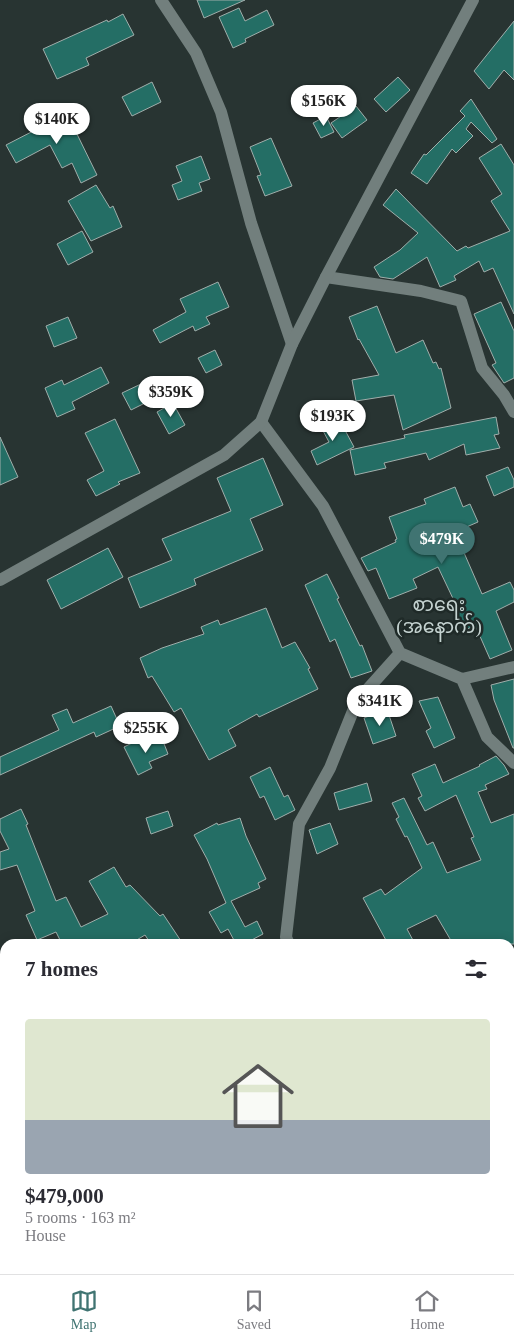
<!DOCTYPE html>
<meta charset="utf-8">
<style>
body{margin:0;font-family:"Times New Roman","Noto Sans Myanmar",serif;background:#f2f2f3;color:#2b2b33;height:100vh;display:flex;flex-direction:column;font-size:19px;white-space:nowrap}
*{box-sizing:border-box;margin:0}
p{font-size:16px;color:#7c7c81}
.icon{flex:none;width:28px;height:28px;fill:none;stroke:currentColor;stroke-width:2;stroke-linecap:round;stroke-linejoin:round}
.map{position:relative;flex:1;overflow:hidden}
.side{position:absolute;left:0px;top:939px;width:515px;height:336px;display:flex;flex-direction:column;background:#fff;border-radius:15px 15px 0 0;box-shadow:0 2px 12px #0003}
.side>*{flex:none}
.price{position:absolute;translate:-50% -42px;padding:0 11px;border-radius:18px;background:#fff;color:#222;font-size:16px;line-height:32px;filter:drop-shadow(0 1px 2px #0008)}
.price::after{content:'';position:absolute;left:50%;top:30px;width:15px;height:11px;margin-left:-8px;background:inherit;clip-path:polygon(0 0,100% 0,50% 100%)}
.price.active{background:#407472;color:#fff}
ul{padding:0;list-style:none}
li{display:grid;align-content:center;gap:10px;height:265px;padding:0 25px}
li+li{border-top:1px solid #e1e1e2}
li span{display:grid;place-items:center;height:155px;border-radius:5px;color:#555}
li>.icon{margin-inline-start:auto}
span .icon{width:90px;height:90px;fill:#fffc;stroke-width:1}
li b{font-size:21px}
h2{display:flex;justify-content:space-between;align-items:center;height:60px;padding:0 25px;font-size:21px}
.menu{display:flex;justify-content:space-around;align-items:center;height:70px;border-top:1px solid #e1e1e2;background:#fff;font-size:14px;color:#7c7c81}
.menu a{display:grid;justify-items:center;gap:2px}
.menu .active{color:#407472}
.map>svg:first-child{display:block}
.building{fill:#246e65;stroke:#a0aeab}
.lines{fill:none;stroke-linecap:round;stroke-linejoin:round}
.minor{stroke:#727f7d;stroke-width:12}
.tertiary{stroke:#727f7d;stroke-width:12}
.labels{text-anchor:middle;dominant-baseline:central;stroke-width:5;stroke-linejoin:round;paint-order:stroke}
.quarter-label{font-size:19px;fill:#c5d3d1;stroke:#1f2a28}
</style>
<div class="map">
<svg width="514" height="1274" viewBox="0 0 514 1274">
<rect width="100%" height="100%" fill="#283432"/>
<path class="building" d="M197,0H245L204,18Z
M239,8L245,21L267,10L274,25L245,39L246,42L233,48L219,17Z
M123,14L134,35L86,58L89,65L57,79L43,49L107,20L108,22Z
M514,21V80L504,70L489,89L474,71Z
M398,77L410,90L386,112L374,99Z
M152,82L161,102L132,116L122,97Z
M471,99L497,139L492,143L471,122L466,129L473,136L456,153L452,149L427,184L411,173L424,154L426,155L465,116L460,111Z
M356,106L367,120L342,138L331,123Z
M76,109L85,125L75,130L97,175L81,183L72,163L62,168L50,145L16,163L6,145Z
M326,116L334,132L321,138L313,123Z
M271,138L292,186L265,196L257,176L261,175L250,147Z
M501,144L514,165V314L493,268L484,272L479,261L454,276L456,280L440,287L427,257L393,279L380,277L374,267L400,250L418,233L383,205L396,189L457,251L466,246L468,248L510,231L491,201L502,194L479,158Z
M201,156L210,179L199,183L202,191L178,200L172,185L182,181L176,166Z
M96,185L110,208L113,206L122,227L91,241L68,201Z
M82,231L93,252L68,265L57,244Z
M218,282L229,307L206,317L210,324L195,331L193,326L160,343L153,330L186,312L180,299Z
M501,302L514,331V378L504,383L492,365L496,363L474,314Z
M377,306L396,353L423,340L433,363L436,362L439,369L441,368L451,408L403,430L394,395L356,401L352,380L379,375L359,339L358,340L349,317Z
M68,317L77,338L54,347L46,326Z
M215,350L222,365L206,373L198,358Z
M101,367L109,383L72,402L75,409L57,417L45,388L62,380L64,385Z
M141,384L149,401L131,410L122,393Z
M173,403L185,425L169,434L157,412Z
M338,417L354,447L317,465L311,451L329,442L321,427Z
M496,417L499,434L494,435L500,448L466,455L464,444L429,460L426,453L384,463L386,468L355,475L350,450L405,438L404,435Z
M115,419L140,473L118,482L120,484L96,496L87,480L104,471L85,433Z
M0,437L18,477L0,485Z
M263,458L283,505L250,519L263,550L194,579L196,585L140,608L128,578L172,560L162,539L231,511L217,478Z
M508,467L514,480V487L494,496L486,476Z
M455,487L463,507L470,504L478,522L455,532L482,594L510,582L514,590V602L496,611L512,650L490,659L475,625L464,631L454,609L457,607L438,567L413,579L417,588L389,599L376,568L368,571L361,558L396,542L395,540L397,539L389,517L426,504L424,499Z
M108,548L123,577L61,609L47,580Z
M327,574L339,598L337,599L360,646L362,645L372,671L351,678L335,639L330,642L305,585Z
M266,608L282,648L295,642L310,668L308,669L318,689L259,717L257,714L228,730L236,746L209,760L181,708L174,712L152,676L148,678L140,658L162,648L204,634L201,627L218,620L220,625Z
M514,679V748H513L494,700L491,685Z
M438,697L455,738L434,748L426,731L431,728L419,701Z
M111,706L120,726L96,737L94,732L0,775V757L59,730L52,715L67,709L73,723Z
M387,709L396,736L373,744L364,718Z
M161,736L168,754L149,762L152,768L138,775L124,747L138,740L140,744Z
M496,756L504,765L509,774L485,785L487,789L478,792L491,823L514,814V944H453L436,915L407,929L415,944H388L363,898L381,889L385,895L422,868L407,836L405,837L396,819L399,817L392,803L404,798L427,845L433,842L447,873L481,860L471,838L474,837L456,795L425,811L418,798L422,796L412,774L435,764L443,783L480,766L479,765Z
M270,767L284,797L288,795L295,810L275,820L264,796L260,798L250,777Z
M367,783L372,801L339,810L334,793Z
M21,809L28,824L26,825L56,901L66,897L81,927L108,914L89,881L114,867L126,887L130,885L160,916L163,914L183,944H151L145,935L130,944H62L56,932L37,940L26,915L35,911L17,865L0,870V852L9,849L0,831V819Z
M168,811L173,826L151,834L146,818Z
M240,818L246,836L266,879L258,883L260,888L231,901L245,927L257,921L263,934L244,944H236L228,929L221,933L209,912L226,903L207,859L194,835L217,823L218,825Z
M330,823L338,844L317,854L309,830Z"/>
<g class="lines">
<path class="minor" d="M161,0L196,53L221,112L251,223L292,344
M326,277L421,291L461,301L482,368L504,395L514,412
M261,422L323,506L400,653L462,679L487,737L514,763
M462,679L514,667
M289,944L286,937L299,824L330,768L357,701L400,653
M510,1037L514,1035
M510,1204L514,1202
M455,1270L457,1274
M329,1274L340,1270"/>
<path class="tertiary" d="M0,580L224,455L261,422L292,344L326,277L473,0"/>
</g>
<g class="labels">
<g class="quarter-label">
<text x="439" y="604">စာရေး<tspan x="439" dy="22">(အနောက်)</tspan></text>
</g>
</g>
</svg>
<b class="price" style="left:324px;top:127px">$156K</b>
<b class="price" style="left:57px;top:145px">$140K</b>
<b class="price" style="left:171px;top:418px">$359K</b>
<b class="price" style="left:333px;top:442px">$193K</b>
<b class="price active" style="left:442px;top:565px">$479K</b>
<b class="price" style="left:380px;top:727px">$341K</b>
<b class="price" style="left:146px;top:754px">$255K</b>
<section class="side">
<h2>7 homes<svg class="icon" aria-label="filters" viewBox="0 0 24 24"><path d="M4 7h16M4 17h16"/><circle cx="9" cy="7" r="2"/><circle cx="15" cy="17" r="2"/></svg></h2>
<ul>
<li><span style="background:linear-gradient(#dfe7d0 65%,#9aa5b1 0)"><svg class="icon" aria-label="home" viewBox="0 0 24 24"><path d="M3 11l9-7 9 7M6 9v11h12V9"/></svg></span><div><b>$479,000</b><p>5 rooms · 163 m²</p><p>House</p></div></li>
</ul>
</section>
</div>
<nav class="menu">
<a class="active"><svg class="icon" aria-label="map" viewBox="0 0 24 24"><path d="M3 6l6-2 6 2 6-2v14l-6 2-6-2-6 2zM9 4v14M15 6v14"/></svg>Map</a>
<a><svg class="icon" aria-label="saved" viewBox="0 0 24 24"><path d="M7 4h10v16l-5-4-5 4z"/></svg>Saved</a>
<a><svg class="icon" aria-label="home" viewBox="0 0 24 24"><path d="M3 11l9-7 9 7M6 9v11h12V9"/></svg>Home</a>
</nav>
